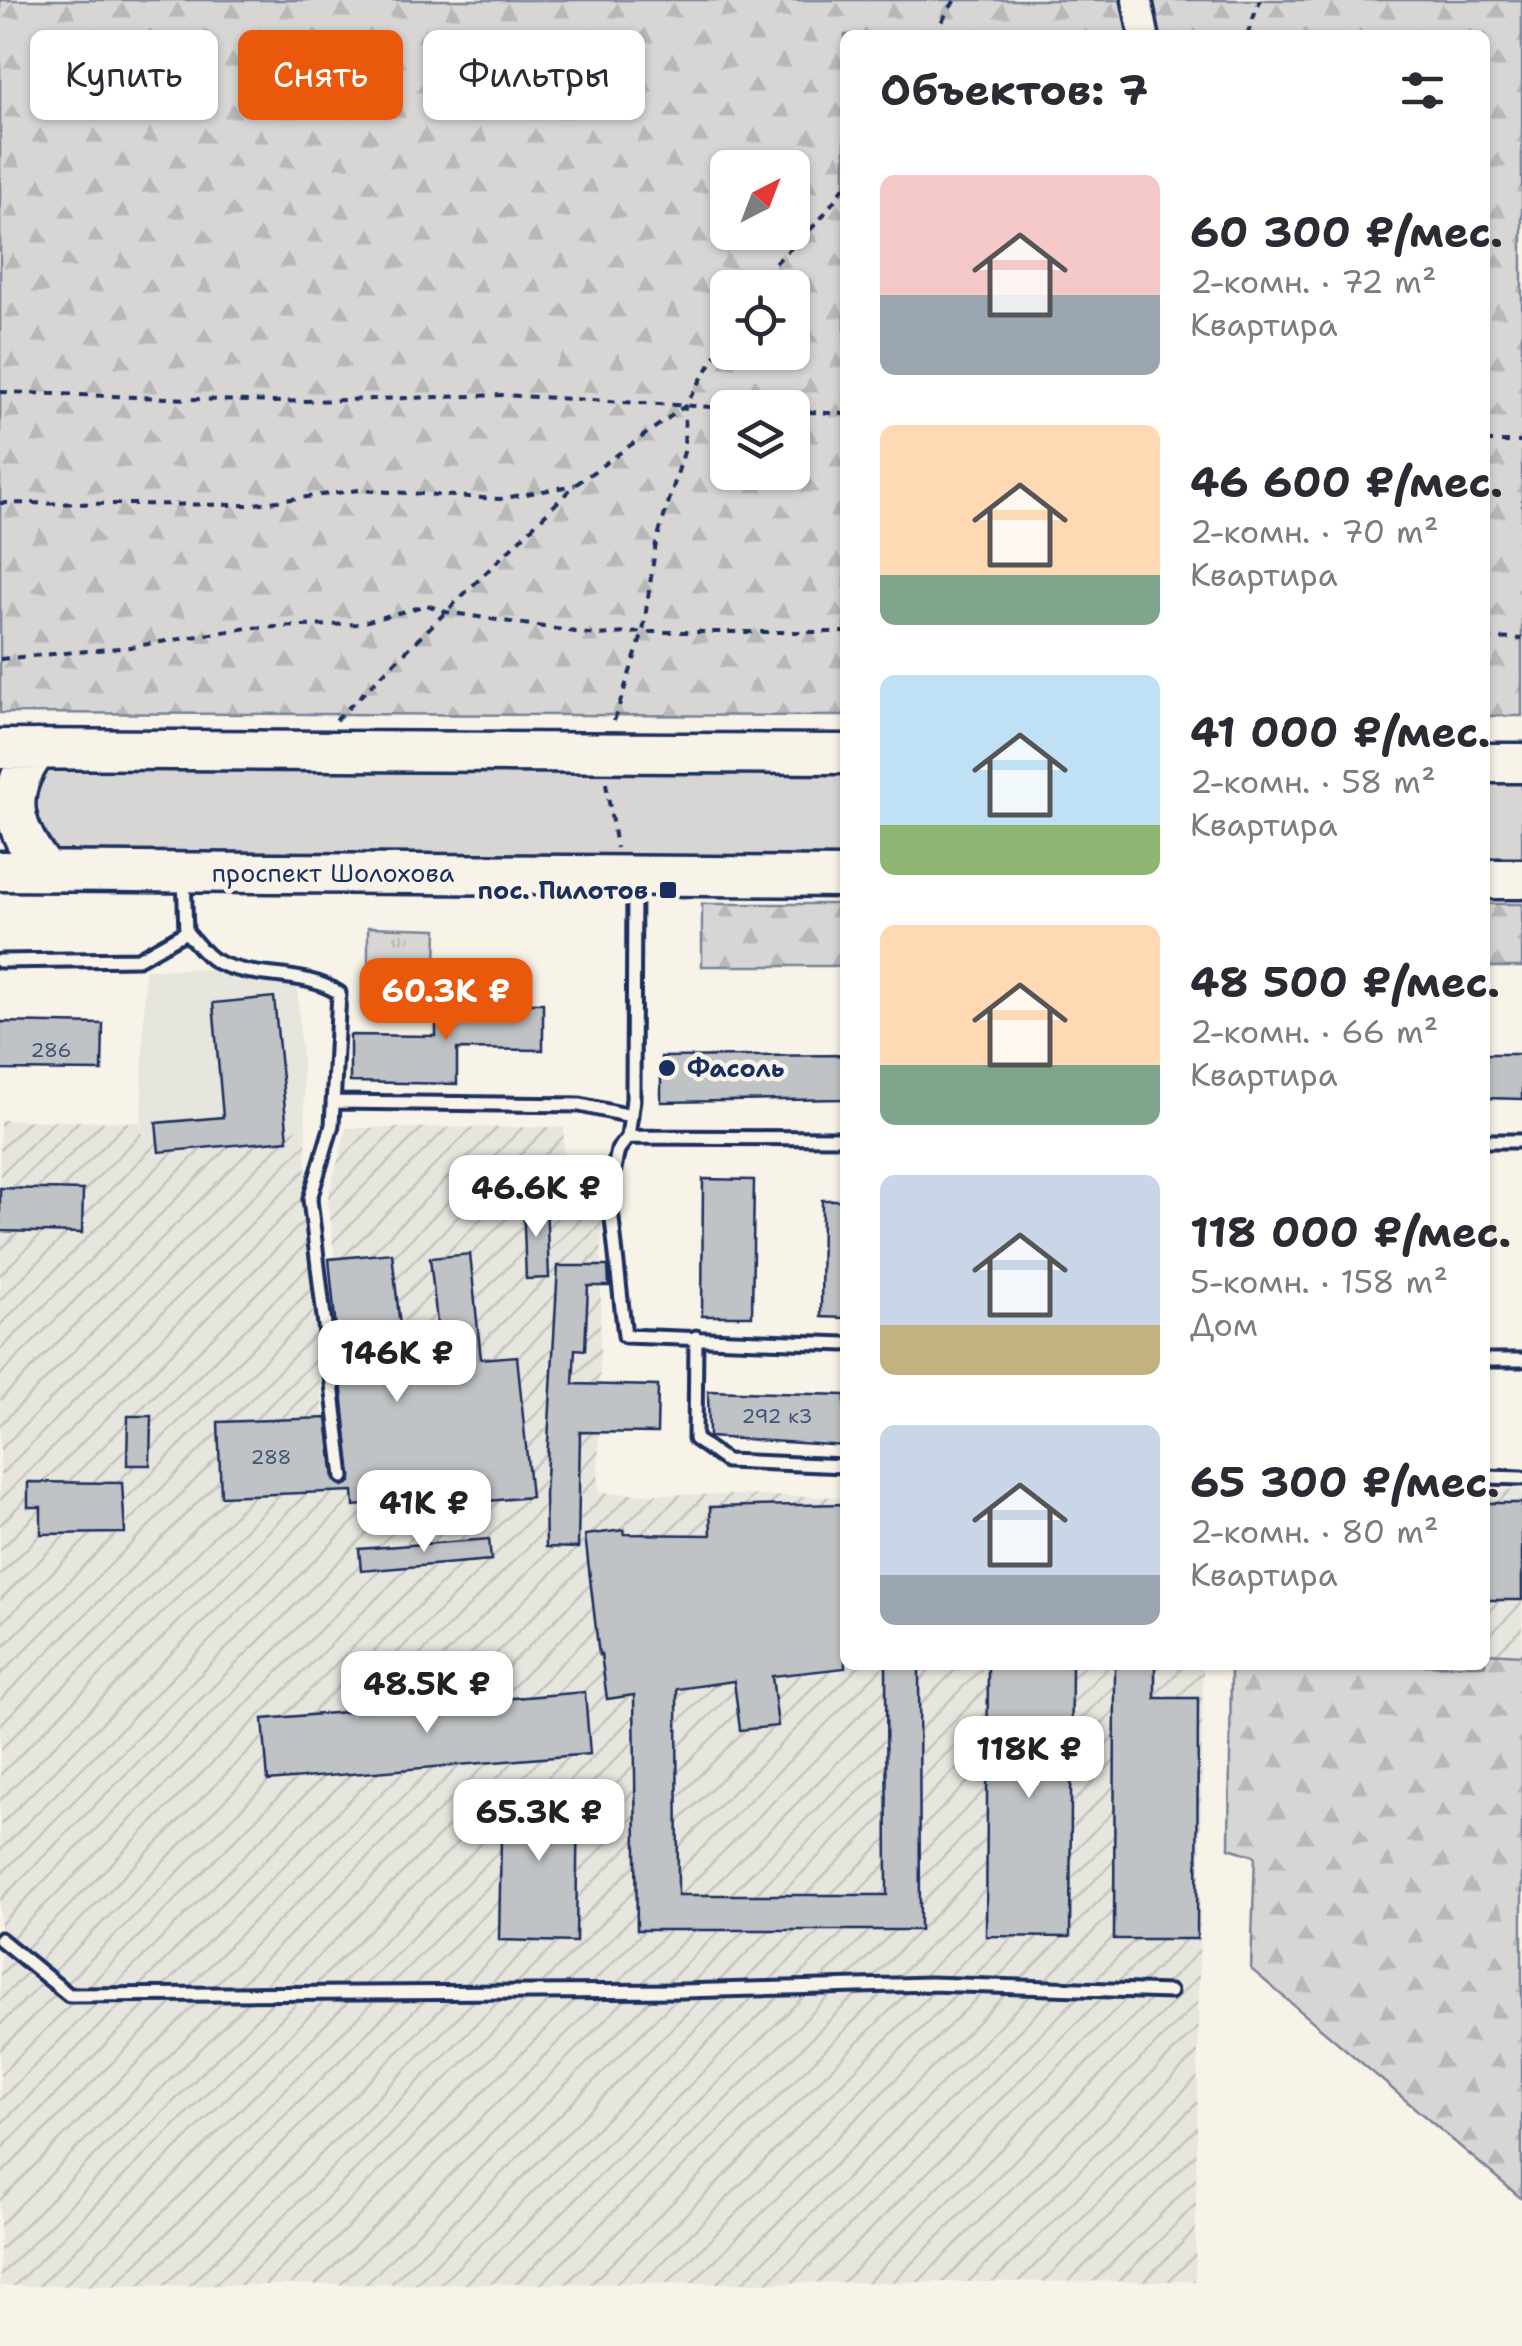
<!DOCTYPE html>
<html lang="ru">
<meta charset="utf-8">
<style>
body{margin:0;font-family:"Shantell Sans",sans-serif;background:#f2f2f3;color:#2b2b33;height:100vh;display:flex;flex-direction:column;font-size:38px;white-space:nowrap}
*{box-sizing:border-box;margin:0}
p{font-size:32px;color:#7c7c81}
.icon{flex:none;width:55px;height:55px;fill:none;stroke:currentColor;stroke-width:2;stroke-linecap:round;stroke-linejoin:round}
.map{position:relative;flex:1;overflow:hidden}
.side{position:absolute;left:840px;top:30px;width:650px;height:1640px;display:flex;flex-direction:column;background:#fff;border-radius:15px;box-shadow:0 2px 8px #0004}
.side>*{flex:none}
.hud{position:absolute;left:30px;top:30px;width:660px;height:90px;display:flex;gap:20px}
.needle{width:65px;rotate:42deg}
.controls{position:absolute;left:710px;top:150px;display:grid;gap:20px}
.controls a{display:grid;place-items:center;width:100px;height:100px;border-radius:15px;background:#fff;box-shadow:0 2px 8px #0004;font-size:50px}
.price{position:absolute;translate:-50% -85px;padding:0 22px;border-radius:20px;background:#fff;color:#222;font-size:32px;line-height:65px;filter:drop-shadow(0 2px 5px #0008)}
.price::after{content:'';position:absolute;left:50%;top:60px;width:30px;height:22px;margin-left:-15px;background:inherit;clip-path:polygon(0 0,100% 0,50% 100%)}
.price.current{background:#ea580c;color:#fff}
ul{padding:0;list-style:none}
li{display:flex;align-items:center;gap:30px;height:250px;padding:0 40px}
li span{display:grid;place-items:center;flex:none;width:280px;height:200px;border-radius:15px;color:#555}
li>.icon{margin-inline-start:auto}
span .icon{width:120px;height:120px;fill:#fffc;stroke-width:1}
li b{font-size:42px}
h2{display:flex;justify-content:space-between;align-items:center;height:120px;padding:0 40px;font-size:42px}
.pill{padding:0 35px;border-radius:15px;background:#fff;box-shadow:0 2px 8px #0004;font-size:35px;line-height:90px}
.pill.current{background:#ea580c;color:#fff}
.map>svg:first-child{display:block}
.built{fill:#e6e5de}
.industrial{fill:url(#industrial-furrows)}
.green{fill:#d7d6d4;stroke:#798299;stroke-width:2.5}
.forest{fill:url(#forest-firs);stroke:#798299;stroke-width:2.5;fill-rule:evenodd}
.park{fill:url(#park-tufts);stroke:#798299;stroke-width:2.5}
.building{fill:#c0c3c5;stroke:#1b2f5e;stroke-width:2.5}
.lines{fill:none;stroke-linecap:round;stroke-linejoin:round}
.service-casing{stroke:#1b2f5e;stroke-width:19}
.tertiary-casing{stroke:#1b2f5e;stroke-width:35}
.primary-casing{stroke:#1b2f5e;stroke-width:45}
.path{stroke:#1b2f5e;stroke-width:4;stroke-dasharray:8 8;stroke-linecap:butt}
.service{stroke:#f7f3e8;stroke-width:11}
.tertiary{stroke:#f7f3e8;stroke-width:28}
.primary{stroke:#f7f3e8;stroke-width:38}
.poi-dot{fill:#1b2f5e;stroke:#f7f3e8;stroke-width:4}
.labels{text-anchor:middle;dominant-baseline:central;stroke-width:9;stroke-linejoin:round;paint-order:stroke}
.number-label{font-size:20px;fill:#445478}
.street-label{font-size:25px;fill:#1b2f5e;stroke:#f7f3e8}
.poi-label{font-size:25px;font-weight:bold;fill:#1b2f5e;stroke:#f7f3e8;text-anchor:end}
</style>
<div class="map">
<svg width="1522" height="2346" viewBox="0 0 1522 2346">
<defs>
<pattern id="industrial-furrows" width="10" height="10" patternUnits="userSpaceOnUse" patternTransform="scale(2.5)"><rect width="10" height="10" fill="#e6e5de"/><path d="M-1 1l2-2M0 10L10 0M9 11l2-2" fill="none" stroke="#c5c5c1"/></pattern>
<pattern id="forest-firs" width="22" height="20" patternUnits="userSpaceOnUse" patternTransform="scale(2.5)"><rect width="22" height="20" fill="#d7d6d4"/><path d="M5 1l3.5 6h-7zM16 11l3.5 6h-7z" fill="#b8b8b8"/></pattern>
<pattern id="park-tufts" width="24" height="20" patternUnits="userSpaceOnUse" patternTransform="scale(2.5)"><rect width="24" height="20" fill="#d7d6d4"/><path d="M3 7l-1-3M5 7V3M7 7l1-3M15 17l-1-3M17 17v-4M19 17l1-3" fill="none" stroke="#b8b8b8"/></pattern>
</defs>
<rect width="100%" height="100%" fill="#f7f3e8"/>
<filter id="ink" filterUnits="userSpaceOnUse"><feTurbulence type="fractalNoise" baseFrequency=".01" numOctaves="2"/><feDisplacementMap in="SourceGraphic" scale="20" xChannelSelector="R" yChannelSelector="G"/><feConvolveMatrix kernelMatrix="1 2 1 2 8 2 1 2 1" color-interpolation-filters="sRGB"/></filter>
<g filter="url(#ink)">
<path class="built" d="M145,969H296L306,1129L141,1136Z"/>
<path class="industrial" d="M0,1120L140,1122L142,1136L306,1129L307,1243L331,1489L358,1486L328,1197L347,1128L564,1127L561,1215L602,1213L598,1493L845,1497V1665H1203L1195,2281L0,2286Z
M1522,1489V1665H1485V1490Z"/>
<path class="green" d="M43,760L845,768V865L52,860L28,821Z
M1485,780H1522V861H1485Z"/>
<path class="forest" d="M0,0H1522V716H1485V35H845V716L0,713ZM728,168H792V232H728ZM728,288H792V352H728ZM728,408H792V472H728Z
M702,904H845V966H702Z
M1485,904H1522V967H1485Z
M1485,1653L1522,1655V2199L1251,1969L1255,1856L1229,1848L1231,1665H1485Z"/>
<path class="park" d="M368,927L437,929L436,962H368Z"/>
<path class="building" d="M274,997L288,1140L159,1152L156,1123L223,1117L213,1003Z
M436,1002L543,1003V1050L457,1049V1084L350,1082V1035L436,1036Z
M0,1022L103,1024L102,1071L0,1070Z
M1485,1054H1522V1099L1485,1098Z
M845,1055V1099L661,1102V1057Z
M703,1179L754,1180L752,1316H702Z
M0,1188L83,1190L82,1233L0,1231Z
M822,1200H845V1318L821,1317Z
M523,1201H546L549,1278L526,1279Z
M392,1253L403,1354L440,1351L430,1258L470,1254L481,1359L517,1356L531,1497L444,1505L443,1497L354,1506L353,1491L221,1496L218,1422L327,1418L334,1479L343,1486L351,1482L329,1259Z
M558,1266H608L609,1286H588L585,1350L575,1349L573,1384L658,1386L657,1433L580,1432L578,1548L546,1547L545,1495Z
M708,1391L845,1395V1446L709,1437Z
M128,1416H151L150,1465H127Z
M28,1482L122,1483L125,1533L41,1534V1507H28Z
M1485,1503H1522V1600H1485Z
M845,1504V1668L772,1676L778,1726L740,1730L734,1681L677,1689L678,1895H887L886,1665H919L920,1930H637L634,1695L607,1699L601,1654L599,1655L585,1535L624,1530V1534L711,1535L710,1507Z
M489,1539L491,1560L361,1571L359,1549Z
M988,1665H1072L1070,1937L986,1936Z
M1115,1665H1155V1698H1198L1197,1939H1114Z
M585,1692L590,1754L268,1781L263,1719Z
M502,1785L578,1787L576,1942L499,1940Z"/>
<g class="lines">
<g class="service-casing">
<path id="service" d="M184,876L186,932C195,941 204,955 215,961C254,981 302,969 339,993L332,1125L310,1199L343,1477
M634,880L633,1099L628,1137L618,1150L609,1192L625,1336L845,1344
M0,961L138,959L186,932
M333,1102L580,1105L631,1116
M628,1137L845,1138
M1485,1141H1522
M696,1337L695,1439L726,1461L845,1466
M1485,1360H1522
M1485,1477L1522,1478
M0,1939L69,1995L682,1991L930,1984L1170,1992"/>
</g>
<g class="tertiary-casing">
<path id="tertiary" d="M1137,0L1144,35"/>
</g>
<g class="primary-casing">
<path id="primary" d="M0,749L845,754
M38,749C2,793 12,829 46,871
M1485,763H1522
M0,871L845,877
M1485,879H1522"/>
</g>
<path class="path" d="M933,35L955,0
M1247,35L1260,0
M755,288L765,273L819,221L845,186
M0,392L275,402L503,395L728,408
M792,411L845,414
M1485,442H1522
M0,503L247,505L359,490L500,499L575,485
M1485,638L1522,639
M0,659L130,647L248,628L357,624L427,605L446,612L595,635L643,632H845
M336,720L575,485L685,406L728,335
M614,721L643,632L656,543L684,452L685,406
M606,783L616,848"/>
<use href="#service" class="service"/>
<use href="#tertiary" class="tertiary"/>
<use href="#primary" class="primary"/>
</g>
</g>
<g class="poi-dot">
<rect x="658" y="880" width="20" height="20" rx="5"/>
<circle cx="667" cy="1068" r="10"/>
</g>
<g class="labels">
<g class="number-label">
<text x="51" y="1050">286</text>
<text x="777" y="1416">292 к3</text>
<text x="271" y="1457">288</text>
</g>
<g class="street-label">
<text x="333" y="873">проспект Шолохова</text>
</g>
<g class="poi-label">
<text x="648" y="890">пос. Пилотов</text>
<text x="687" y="1068" text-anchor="start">Фасоль</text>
</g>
</g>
</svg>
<div class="controls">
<a><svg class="needle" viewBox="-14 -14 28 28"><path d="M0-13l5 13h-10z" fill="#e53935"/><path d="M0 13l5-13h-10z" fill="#7c7c81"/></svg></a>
<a><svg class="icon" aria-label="locate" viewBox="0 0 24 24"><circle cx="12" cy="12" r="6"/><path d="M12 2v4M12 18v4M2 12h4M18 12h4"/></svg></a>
<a><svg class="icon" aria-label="layers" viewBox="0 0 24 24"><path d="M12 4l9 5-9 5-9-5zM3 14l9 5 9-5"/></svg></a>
</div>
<b class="price current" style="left:446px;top:1043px">60.3K ₽</b>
<b class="price" style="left:536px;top:1240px">46.6K ₽</b>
<b class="price" style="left:397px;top:1405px">146K ₽</b>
<b class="price" style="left:424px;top:1555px">41K ₽</b>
<b class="price" style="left:427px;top:1736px">48.5K ₽</b>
<b class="price" style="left:1029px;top:1801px">118K ₽</b>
<b class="price" style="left:539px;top:1864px">65.3K ₽</b>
<div class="hud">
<a class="pill">Купить</a>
<a class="pill current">Снять</a>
<a class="pill">Фильтры</a>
</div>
<section class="side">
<h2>Объектов: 7<svg class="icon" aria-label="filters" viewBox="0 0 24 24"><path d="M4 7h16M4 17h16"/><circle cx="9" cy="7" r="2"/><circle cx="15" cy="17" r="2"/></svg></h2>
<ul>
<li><span style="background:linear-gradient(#f6c9c9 60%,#9aa5b1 0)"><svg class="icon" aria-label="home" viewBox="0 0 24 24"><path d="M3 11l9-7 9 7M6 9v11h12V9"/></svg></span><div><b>60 300 ₽/мес.</b><p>2-комн. · 72 m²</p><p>Квартира</p></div></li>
<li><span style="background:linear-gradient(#ffd9b3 75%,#7fa58c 0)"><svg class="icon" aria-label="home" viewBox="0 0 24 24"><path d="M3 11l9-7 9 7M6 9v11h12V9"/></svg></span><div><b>46 600 ₽/мес.</b><p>2-комн. · 70 m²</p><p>Квартира</p></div></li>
<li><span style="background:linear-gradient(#bfe0f5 75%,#8fb573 0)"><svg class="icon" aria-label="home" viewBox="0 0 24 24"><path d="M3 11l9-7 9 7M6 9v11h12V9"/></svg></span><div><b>41 000 ₽/мес.</b><p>2-комн. · 58 m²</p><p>Квартира</p></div></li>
<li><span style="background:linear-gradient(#ffd9b3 70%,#7fa58c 0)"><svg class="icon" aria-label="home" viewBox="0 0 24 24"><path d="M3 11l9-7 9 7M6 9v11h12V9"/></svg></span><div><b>48 500 ₽/мес.</b><p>2-комн. · 66 m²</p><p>Квартира</p></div></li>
<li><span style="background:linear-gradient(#c9d6e8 75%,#c2b280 0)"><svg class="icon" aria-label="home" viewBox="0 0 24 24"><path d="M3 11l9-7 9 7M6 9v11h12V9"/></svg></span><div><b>118 000 ₽/мес.</b><p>5-комн. · 158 m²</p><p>Дом</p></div></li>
<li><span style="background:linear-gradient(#c9d6e8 75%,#9aa5b1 0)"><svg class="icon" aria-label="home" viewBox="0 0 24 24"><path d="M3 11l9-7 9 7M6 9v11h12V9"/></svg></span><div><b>65 300 ₽/мес.</b><p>2-комн. · 80 m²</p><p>Квартира</p></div></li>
</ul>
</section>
</div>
